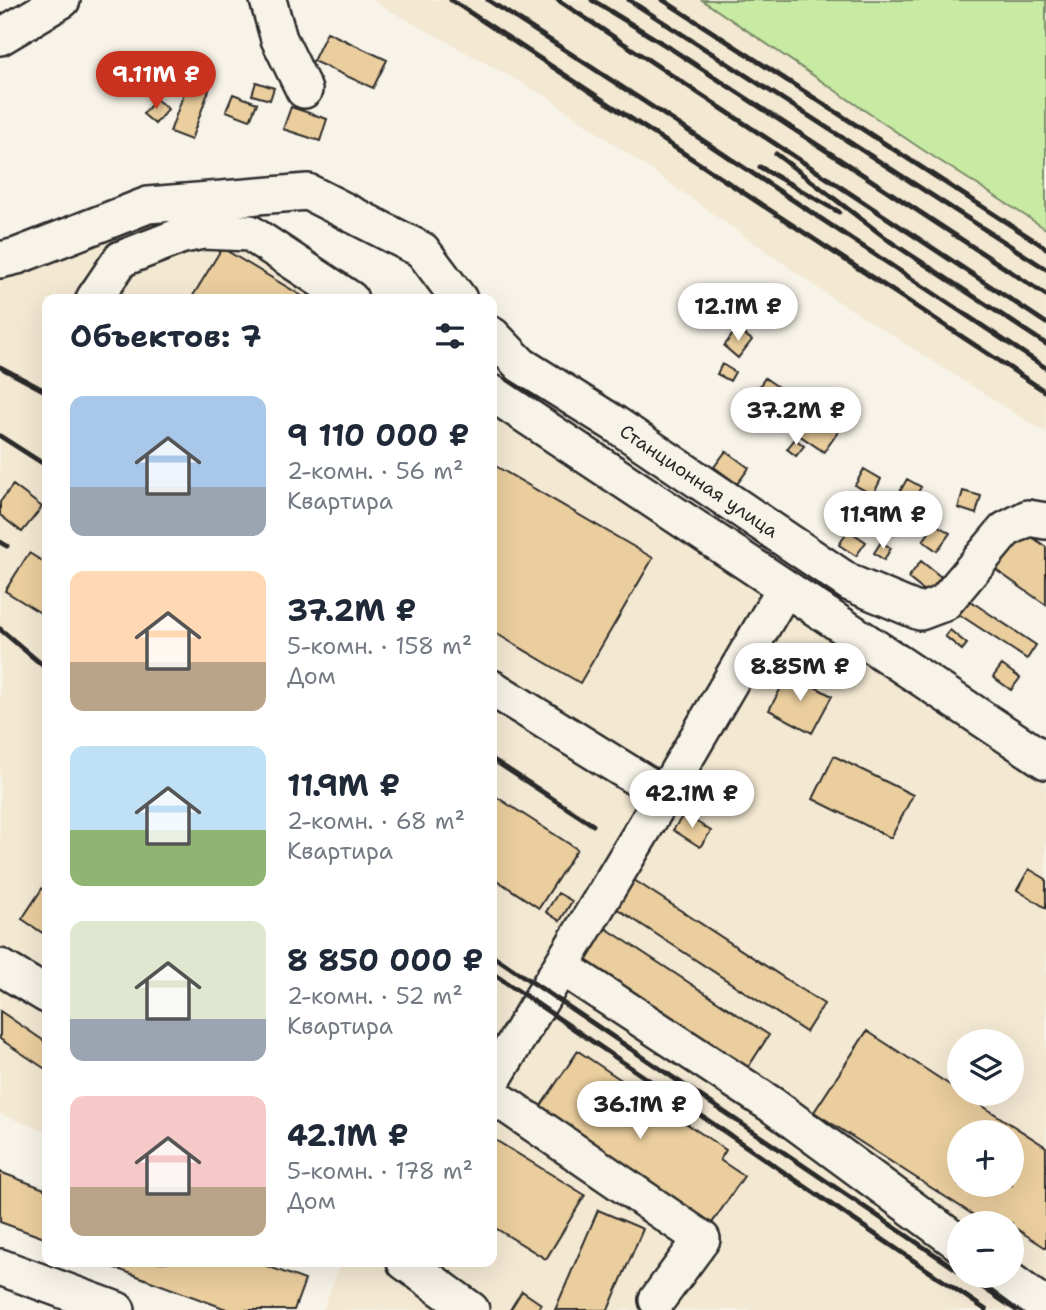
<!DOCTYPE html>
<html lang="ru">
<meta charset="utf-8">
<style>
body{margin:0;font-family:"Shantell Sans",sans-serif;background:#f6f6f7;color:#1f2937;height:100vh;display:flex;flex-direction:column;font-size:26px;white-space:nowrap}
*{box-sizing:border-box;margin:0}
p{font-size:23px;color:#747a83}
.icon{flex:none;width:38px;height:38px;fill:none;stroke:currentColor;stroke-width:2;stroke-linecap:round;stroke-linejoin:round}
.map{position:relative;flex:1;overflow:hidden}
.drawer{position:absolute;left:42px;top:294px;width:455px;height:973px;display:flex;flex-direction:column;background:#fff;border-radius:14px;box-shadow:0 7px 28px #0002}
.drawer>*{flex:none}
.controls{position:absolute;left:947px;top:1029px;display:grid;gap:14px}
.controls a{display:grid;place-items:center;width:77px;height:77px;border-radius:50%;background:#fff;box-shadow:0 7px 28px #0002;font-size:35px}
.price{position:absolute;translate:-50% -60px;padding:0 16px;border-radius:24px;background:#fff;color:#222;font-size:23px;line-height:46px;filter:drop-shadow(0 2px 4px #0008)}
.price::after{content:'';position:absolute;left:50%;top:42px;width:21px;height:16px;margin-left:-10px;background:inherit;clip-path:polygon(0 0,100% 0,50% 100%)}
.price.active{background:#c8321e;color:#fff}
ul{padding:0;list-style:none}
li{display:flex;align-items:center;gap:21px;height:175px;padding:0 28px}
li span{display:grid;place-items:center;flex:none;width:196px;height:140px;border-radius:14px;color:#555}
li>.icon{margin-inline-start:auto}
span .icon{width:84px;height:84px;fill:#fffc;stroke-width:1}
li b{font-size:30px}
h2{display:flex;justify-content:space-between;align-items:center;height:84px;padding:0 28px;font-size:30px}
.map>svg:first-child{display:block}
.built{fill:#f3e8d2;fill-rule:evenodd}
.green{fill:#c8eba4;stroke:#7a8b68;stroke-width:2}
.building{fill:#eace9e;stroke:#2b2b2b;stroke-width:2;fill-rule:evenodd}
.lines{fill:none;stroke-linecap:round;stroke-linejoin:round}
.minor-casing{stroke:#2b2b2b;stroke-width:40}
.minor{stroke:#f7f3e8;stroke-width:35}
.rail{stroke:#2b2b2b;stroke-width:5}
.labels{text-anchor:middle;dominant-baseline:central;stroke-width:5;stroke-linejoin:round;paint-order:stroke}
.street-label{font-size:19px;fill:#2b2b2b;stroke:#f7f3e8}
</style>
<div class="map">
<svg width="1046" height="1310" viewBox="0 0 1046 1310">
<rect width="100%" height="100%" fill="#f7f3e8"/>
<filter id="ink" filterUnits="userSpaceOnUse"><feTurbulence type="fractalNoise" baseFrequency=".0143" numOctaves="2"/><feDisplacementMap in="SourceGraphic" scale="14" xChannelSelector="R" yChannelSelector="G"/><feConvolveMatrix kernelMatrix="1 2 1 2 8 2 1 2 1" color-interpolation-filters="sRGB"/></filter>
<g filter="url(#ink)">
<path class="built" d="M371,0H702L920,148L1046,229V433L825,293L549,98Z
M244,218L368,299H47V1132L0,1114V270L167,225Z
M492,381L1046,746V1310H323L341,1262H492ZM959,1041H1012V1094H959ZM959,1132H1012V1185H959ZM959,1223H1012V1276H959Z"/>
<path class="green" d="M702,0H1046V229L920,148Z"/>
<path class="building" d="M327,32L387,60L373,88L313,61Z
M189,79L210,87L191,140L170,132Z
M256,82L274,88L270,100L252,95Z
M233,94L257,103L250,120L226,111Z
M156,99L168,109L155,124L143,114Z
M291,107L327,119L320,141L283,129Z
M222,248L307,299H191Z
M737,329L752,340L738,358L724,346Z
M722,364L735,372L730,381L717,374Z
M765,378L840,429L824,452L749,401Z
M795,439L804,446L796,456L787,449Z
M726,451L749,468L737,484L714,467Z
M492,464L653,558L580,683L492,631Z
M864,469L881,479L873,495L855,485Z
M907,479L921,487L894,535L880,527Z
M13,485L42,507L22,532L0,515V502Z
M963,491L981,496L976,514L958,508Z
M935,524L950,533L937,551L923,541Z
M848,530L866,542L856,556L839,545Z
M1024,531L1046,547V605L996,570Z
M881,542L891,548L884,560L874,553Z
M29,553L47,564V617L5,591Z
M921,561L941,577L928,594L908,578Z
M966,598L1036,645L1027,659L957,613Z
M950,630L967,644L962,650L945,636Z
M1002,665L1020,678L1011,690L993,677Z
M789,673L832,696L812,733L769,710Z
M834,756L913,795L891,838L813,799Z
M492,794L577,849L539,908L492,877Z
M684,814L711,831L700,847L673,830Z
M1029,869L1046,879V908L1017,890Z
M631,878L824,1004L806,1032L613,906Z
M47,881V936L22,919Z
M558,893L572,901L560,921L546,912Z
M604,927L769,1035L745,1072L580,964Z
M0,1011L47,1043V1070L0,1039Z
M867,1031L959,1091V1094H964L1046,1147V1248L1012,1226V1223H986L814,1112ZM959,1132H1012V1185H959Z
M578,1051L726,1150L720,1160L744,1176L706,1232L534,1116Z
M492,1138L585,1195L546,1259L492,1226Z
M0,1172L47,1190V1239L0,1222Z
M598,1210L643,1229L608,1310H555Z
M99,1262H256L305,1280L294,1310H229Z
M522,1291L541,1304L537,1310H510Z"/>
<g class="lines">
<g class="minor-casing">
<path id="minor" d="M268,0L279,39L304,90
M0,37L62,0
M0,260L17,256L148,205L308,192L422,250L459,299
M94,299L121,259L180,236L203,231L250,233L350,299
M492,335L521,365L615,424L850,583L920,612L944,603L1005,530L1028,518L1046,521
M492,393L1046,761
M492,688L664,795L785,588
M0,967L47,995
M562,967L772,1105L959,1243
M492,1081L664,795
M492,1095L702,1239L657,1300
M405,1262L471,1310
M0,1267L117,1310
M1004,1276L1046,1307"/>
</g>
<use href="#minor" class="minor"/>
<path class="rail" d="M451,0L1046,392
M488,0L648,104L1046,368
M558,0L1046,323
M592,0L670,48L1046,295
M629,0L1046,269
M663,0L1046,248
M776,154L891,242L1046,344
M760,167L839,212
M0,367L47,392
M0,436L47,466
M0,542L7,546
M0,629L47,669
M492,759L593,825
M492,955L959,1271
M492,973L986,1310
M966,1276L1016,1310"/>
</g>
</g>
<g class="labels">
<g class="street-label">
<text transform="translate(699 481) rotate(34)">Станционная улица</text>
</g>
</g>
</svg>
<div class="controls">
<a><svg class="icon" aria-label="layers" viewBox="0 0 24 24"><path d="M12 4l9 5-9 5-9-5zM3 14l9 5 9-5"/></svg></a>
<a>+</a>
<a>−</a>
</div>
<b class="price active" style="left:156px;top:111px">9.11M ₽</b>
<b class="price" style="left:738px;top:343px">12.1M ₽</b>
<b class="price" style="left:796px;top:447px">37.2M ₽</b>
<b class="price" style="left:883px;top:551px">11.9M ₽</b>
<b class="price" style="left:800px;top:703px">8.85M ₽</b>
<b class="price" style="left:692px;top:830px">42.1M ₽</b>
<b class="price" style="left:640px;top:1141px">36.1M ₽</b>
<section class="drawer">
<h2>Объектов: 7<svg class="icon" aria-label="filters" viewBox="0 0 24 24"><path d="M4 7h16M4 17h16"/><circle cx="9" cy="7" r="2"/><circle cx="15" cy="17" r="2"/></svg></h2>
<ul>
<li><span style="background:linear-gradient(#a9c7e8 65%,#9aa5b1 0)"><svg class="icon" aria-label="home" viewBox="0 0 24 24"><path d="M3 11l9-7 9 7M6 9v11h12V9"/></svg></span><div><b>9 110 000 ₽</b><p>2-комн. · 56 m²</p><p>Квартира</p></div></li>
<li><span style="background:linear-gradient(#ffd9b3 65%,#b9a48a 0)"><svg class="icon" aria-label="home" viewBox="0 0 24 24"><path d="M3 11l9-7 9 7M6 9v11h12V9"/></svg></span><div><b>37.2M ₽</b><p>5-комн. · 158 m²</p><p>Дом</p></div></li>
<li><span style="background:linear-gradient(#bfe0f5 60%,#8fb573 0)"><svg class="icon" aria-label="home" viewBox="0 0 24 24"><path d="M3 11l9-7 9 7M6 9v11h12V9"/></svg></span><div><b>11.9M ₽</b><p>2-комн. · 68 m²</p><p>Квартира</p></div></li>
<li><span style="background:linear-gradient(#dfe7d0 70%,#9aa5b1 0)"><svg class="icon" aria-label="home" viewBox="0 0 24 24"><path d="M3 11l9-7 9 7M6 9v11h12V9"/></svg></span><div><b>8 850 000 ₽</b><p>2-комн. · 52 m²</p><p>Квартира</p></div></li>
<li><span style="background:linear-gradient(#f6c9c9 65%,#b9a48a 0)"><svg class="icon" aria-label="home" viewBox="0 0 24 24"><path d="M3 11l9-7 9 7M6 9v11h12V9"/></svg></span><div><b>42.1M ₽</b><p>5-комн. · 178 m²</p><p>Дом</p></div></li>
</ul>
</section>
</div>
